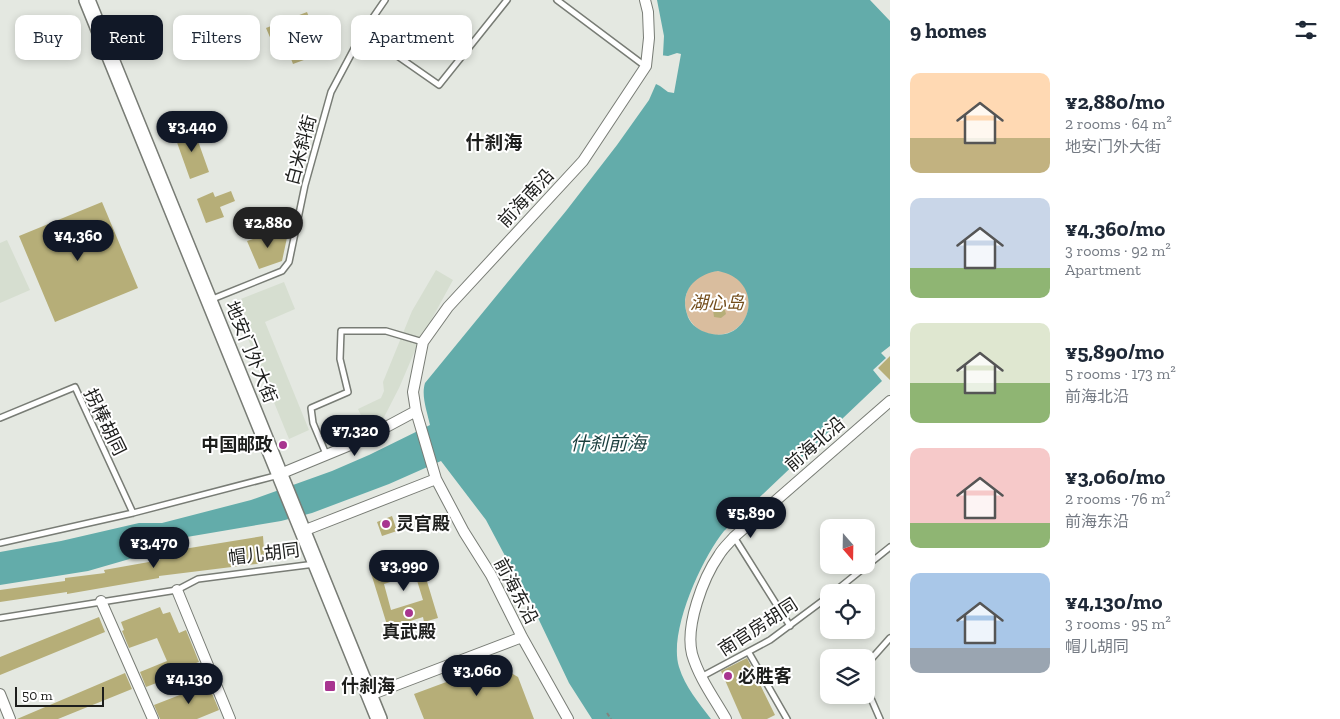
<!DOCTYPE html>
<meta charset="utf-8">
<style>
body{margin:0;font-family:"Zilla Slab","Noto Sans SC",serif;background:#f6f6f7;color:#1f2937;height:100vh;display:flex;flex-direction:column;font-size:19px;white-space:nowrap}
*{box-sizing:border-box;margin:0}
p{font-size:16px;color:#747a83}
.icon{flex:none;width:28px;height:28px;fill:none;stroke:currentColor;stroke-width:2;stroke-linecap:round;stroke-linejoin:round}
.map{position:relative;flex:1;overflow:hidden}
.panel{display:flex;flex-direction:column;background:#fff;width:450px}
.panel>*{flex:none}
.hud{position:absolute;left:15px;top:15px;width:475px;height:45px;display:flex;gap:10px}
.needle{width:32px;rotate:160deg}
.buttons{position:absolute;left:820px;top:519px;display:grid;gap:10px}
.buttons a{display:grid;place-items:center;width:55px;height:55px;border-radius:10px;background:#fff;box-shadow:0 2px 8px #0003;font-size:25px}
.scale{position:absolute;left:15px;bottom:12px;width:89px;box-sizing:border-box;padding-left:5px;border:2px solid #1d1e1c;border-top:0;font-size:14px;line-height:18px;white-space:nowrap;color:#1d1e1c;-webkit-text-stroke:4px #fff;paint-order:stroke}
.price{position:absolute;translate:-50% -42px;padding:0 11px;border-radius:18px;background:#111827;color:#fff;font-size:16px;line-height:32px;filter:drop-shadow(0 1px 2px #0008)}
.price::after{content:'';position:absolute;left:50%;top:30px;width:15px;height:11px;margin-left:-8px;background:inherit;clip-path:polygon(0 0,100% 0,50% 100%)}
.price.selected{background:#222;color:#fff}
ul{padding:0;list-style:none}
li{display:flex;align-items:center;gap:15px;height:125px;padding:0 20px}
li span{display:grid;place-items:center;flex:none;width:140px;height:100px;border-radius:10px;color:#555}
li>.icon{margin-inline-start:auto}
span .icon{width:60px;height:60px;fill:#fffc;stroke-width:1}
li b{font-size:21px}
h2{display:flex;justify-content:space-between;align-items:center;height:60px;padding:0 20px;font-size:21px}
.pill{padding:0 18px;border-radius:10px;background:#fff;box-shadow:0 2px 8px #0003;font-size:18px;line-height:45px}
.pill.selected{background:#111827;color:#fff}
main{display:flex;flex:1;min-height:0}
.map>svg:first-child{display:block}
.built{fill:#d6ded0}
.green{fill:#d9bd9e}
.water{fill:#63acaa;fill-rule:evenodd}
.pier{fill:#e4e8e1}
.building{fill:#b6ae78;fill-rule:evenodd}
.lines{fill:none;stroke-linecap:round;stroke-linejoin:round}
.service-casing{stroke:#787c75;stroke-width:8}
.minor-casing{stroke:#787c75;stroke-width:12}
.secondary-casing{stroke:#787c75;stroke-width:18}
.path{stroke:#80837e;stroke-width:2;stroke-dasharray:4 2.5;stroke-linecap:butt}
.service{stroke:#fff;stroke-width:5}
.minor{stroke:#fff;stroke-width:10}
.secondary{stroke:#fff;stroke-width:15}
.poi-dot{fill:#a83590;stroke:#fff;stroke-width:2}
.labels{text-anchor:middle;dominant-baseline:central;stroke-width:4;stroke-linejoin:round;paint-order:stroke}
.street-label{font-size:18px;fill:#1d1e1c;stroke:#fff}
.park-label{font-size:18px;font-style:italic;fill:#734d1b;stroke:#fff}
.poi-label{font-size:18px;font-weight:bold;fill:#1d1e1c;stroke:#fff;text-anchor:start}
.neighbourhood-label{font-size:19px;font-weight:bold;fill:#1d1e1c;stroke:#fff}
.water-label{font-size:19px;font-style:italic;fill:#1a3e3d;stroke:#fff}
</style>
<main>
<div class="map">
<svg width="890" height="719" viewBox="0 0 890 719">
<rect width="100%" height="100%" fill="#e4e8e1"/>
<path class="built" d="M7,240L30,290L0,303V243Z
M436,270L453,280L417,346L399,388L380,425L368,430L358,409L381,398L384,391L383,382L412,311Z
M284,282L295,309L265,322L309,430L289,439L233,302Z"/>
<path class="green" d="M685 303a32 32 0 1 1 64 0a32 32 0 1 1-64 0Z"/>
<path class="water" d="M657,0H870L890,21V346L881,353L886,358L873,370L882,381L724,531C702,558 668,632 679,667C685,687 699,703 711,719H592L569,683L539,620L486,520L441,461L389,484L312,513L281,521L181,538L133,558L88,571L0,585V552L61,541L139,523H162L251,500L332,471L369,455L430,425C427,411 421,396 425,383L566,211L617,145L649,100L656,84L663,55L664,36ZM718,271C770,281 749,349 705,332C696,329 689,322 687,314C679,290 697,274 718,271Z"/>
<path class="pier" d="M677,53L681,54L674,93L668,92L660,86L654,83L660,55L668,56Z"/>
<path class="building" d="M307,12L323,53L293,64L283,38L272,42L266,28Z
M193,127L209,172L190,179L174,134Z
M231,191L235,201L220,207L224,217L206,223L197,199L213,192L215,197Z
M102,202L138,288L55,322L19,236Z
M271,233H288L282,261L259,269L247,241Z
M717,305L724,307L726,314L721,318L714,317L713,310Z
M890,356V380L878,368Z
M392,516L397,531L382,536L377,522Z
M263,536L265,563L159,576V578L67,594V592L0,602V590L65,581V578L105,573L104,570L160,560L159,553Z
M419,555L438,618L424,622L423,617L388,628L370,570ZM415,574L423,600L391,610L384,584Z
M160,607L163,614L170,612L179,633L186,630L199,662L170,672L172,677L146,687L140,672L167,661L157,638L129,648L122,631L124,630L121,622Z
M99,617L105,632L0,675V657Z
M747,658L775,715L767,719H742L721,671Z
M495,664L518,677L534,719H424L414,694Z
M125,673L132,689L58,719H17Z
M208,684L219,710L197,719H160L154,705Z"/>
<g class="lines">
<g class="service-casing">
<path id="service" d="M557,0L645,66
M363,32L439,85L507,0
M210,300L282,271L289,262L305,185L331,92L363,32L385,0
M0,418L75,387L133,513
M326,454L313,423L311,408L348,392L340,359L341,331H386L423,342
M734,537L790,626
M0,543L133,513L279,475
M834,592L890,547
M0,618L177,590L198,579L315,564
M749,653L787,719
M866,665L890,638
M701,677L770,640L829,596
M866,687L880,719"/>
</g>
<g class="minor-casing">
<path id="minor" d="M280,474L360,441L416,411
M303,531L436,479
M177,590L230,719
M101,601L153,719
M0,694L10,719
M370,695L522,637
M568,719L522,637L491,575L464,532L436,479L416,411L413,392L423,342L448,307L583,161L646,66L649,38L648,12L645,0
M726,719C714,698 699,678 692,654C685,626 703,578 719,555C723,548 729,543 734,537L890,401"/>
</g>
<g class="secondary-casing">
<path id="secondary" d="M87,0L379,719"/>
</g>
<path class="path" d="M607,713L611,719"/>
<use href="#service" class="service"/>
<use href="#minor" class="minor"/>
<use href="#secondary" class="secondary"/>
</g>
<g class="poi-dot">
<circle cx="283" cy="445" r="5"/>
<circle cx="386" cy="524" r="5"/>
<circle cx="409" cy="613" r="5"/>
<circle cx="728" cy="676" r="5"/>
<rect x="324" y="680" width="12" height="12" rx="2.5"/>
</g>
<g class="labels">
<g class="street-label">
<text transform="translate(301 150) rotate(-75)">白米斜街</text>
<text transform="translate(526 198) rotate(-47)">前海南沿</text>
<text transform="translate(251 352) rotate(68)">地安门外大街</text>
<text transform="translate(105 422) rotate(64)">拐棒胡同</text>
<text transform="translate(815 444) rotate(-41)">前海北沿</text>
<text transform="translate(264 554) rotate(-7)">帽儿胡同</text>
<text transform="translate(516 591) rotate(62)">前海东沿</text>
<text transform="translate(758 627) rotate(-33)">南官房胡同</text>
</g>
<g class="park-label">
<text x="717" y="303">湖心岛</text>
</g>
<g class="poi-label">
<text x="273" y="445" text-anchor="end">中国邮政</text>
<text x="396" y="524">灵官殿</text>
<text x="409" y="632" text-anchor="middle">真武殿</text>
<text x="738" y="676">必胜客</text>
<text x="341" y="686">什刹海</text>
</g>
<g class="neighbourhood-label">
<text x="494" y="142">什刹海</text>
</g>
<g class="water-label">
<text x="608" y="443">什刹前海</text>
</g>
</g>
</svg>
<div class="buttons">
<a><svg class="needle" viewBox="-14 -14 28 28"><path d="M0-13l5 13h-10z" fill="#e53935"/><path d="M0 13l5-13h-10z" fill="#747a83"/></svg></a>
<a><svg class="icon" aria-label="locate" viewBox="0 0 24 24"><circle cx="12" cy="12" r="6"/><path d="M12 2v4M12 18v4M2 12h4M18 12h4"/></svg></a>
<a><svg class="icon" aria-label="layers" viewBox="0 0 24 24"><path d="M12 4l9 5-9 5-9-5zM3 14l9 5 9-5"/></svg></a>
</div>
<div class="scale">50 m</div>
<b class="price" style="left:192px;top:153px">¥3,440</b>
<b class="price selected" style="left:268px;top:249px">¥2,880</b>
<b class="price" style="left:78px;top:262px">¥4,360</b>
<b class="price" style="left:355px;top:457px">¥7,320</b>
<b class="price" style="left:751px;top:539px">¥5,890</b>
<b class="price" style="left:154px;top:569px">¥3,470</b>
<b class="price" style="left:404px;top:592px">¥3,990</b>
<b class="price" style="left:477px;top:697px">¥3,060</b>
<b class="price" style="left:189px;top:705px">¥4,130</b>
<div class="hud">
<a class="pill">Buy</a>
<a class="pill selected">Rent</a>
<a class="pill">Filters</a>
<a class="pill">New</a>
<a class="pill">Apartment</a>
</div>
</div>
<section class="panel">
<h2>9 homes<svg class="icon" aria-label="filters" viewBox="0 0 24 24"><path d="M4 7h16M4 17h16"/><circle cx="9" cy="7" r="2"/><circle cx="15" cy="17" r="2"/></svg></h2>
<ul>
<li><span style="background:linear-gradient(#ffd9b3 65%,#c2b280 0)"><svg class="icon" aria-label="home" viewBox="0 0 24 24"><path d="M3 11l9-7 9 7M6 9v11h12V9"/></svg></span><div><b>¥2,880/mo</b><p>2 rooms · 64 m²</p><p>地安门外大街</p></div></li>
<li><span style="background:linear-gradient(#c9d6e8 70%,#8fb573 0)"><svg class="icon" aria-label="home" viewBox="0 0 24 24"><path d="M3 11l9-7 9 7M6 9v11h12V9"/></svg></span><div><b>¥4,360/mo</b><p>3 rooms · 92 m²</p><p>Apartment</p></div></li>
<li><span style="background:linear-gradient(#dfe7d0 60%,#8fb573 0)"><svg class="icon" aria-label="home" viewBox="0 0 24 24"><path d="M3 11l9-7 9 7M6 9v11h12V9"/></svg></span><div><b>¥5,890/mo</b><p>5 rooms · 173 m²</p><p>前海北沿</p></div></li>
<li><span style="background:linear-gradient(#f6c9c9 75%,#8fb573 0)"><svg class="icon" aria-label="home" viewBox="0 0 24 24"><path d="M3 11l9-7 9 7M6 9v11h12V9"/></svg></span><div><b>¥3,060/mo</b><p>2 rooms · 76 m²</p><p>前海东沿</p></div></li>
<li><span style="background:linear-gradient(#a9c7e8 75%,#9aa5b1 0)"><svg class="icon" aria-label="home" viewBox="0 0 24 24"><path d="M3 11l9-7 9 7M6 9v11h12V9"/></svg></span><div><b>¥4,130/mo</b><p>3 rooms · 95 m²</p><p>帽儿胡同</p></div></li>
</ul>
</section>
</main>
